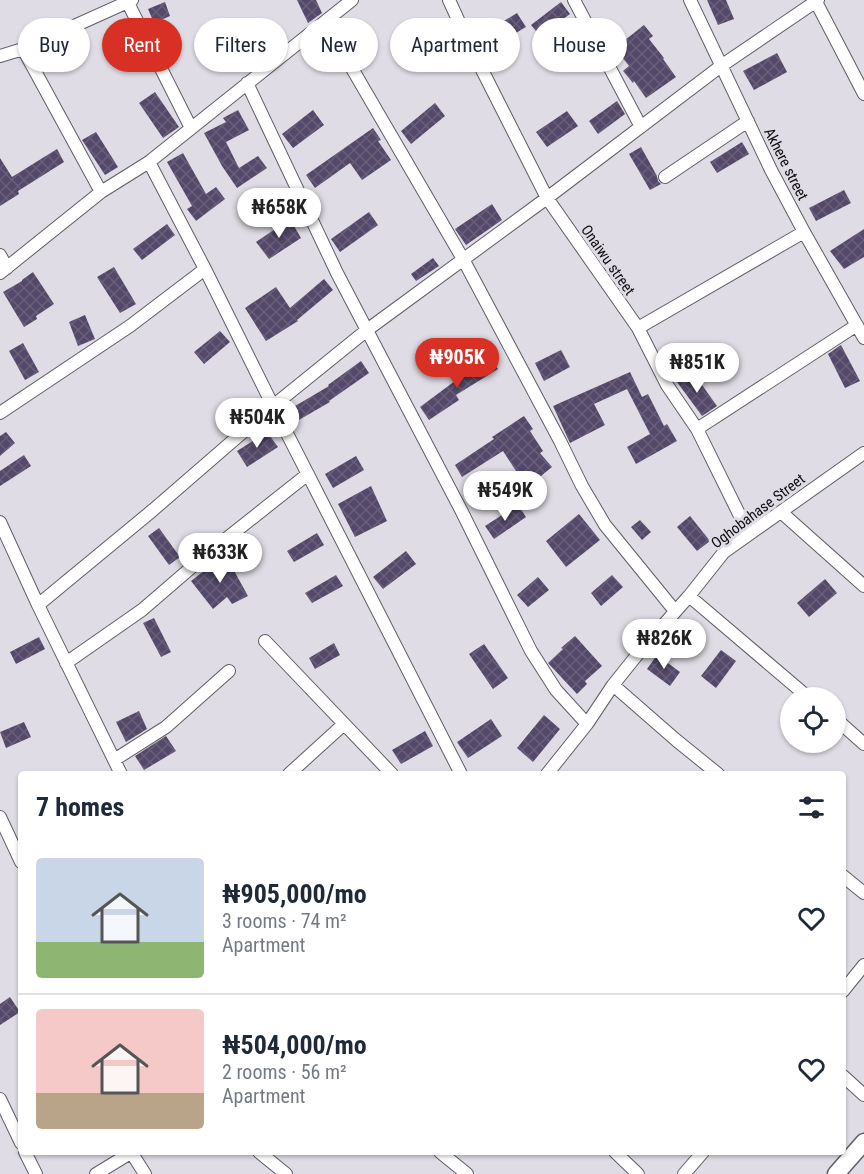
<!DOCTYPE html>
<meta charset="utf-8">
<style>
body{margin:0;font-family:"Roboto Condensed",sans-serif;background:#f6f6f7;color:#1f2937;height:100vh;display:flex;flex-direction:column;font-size:22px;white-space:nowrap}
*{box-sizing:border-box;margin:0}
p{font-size:20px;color:#747a83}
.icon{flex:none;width:33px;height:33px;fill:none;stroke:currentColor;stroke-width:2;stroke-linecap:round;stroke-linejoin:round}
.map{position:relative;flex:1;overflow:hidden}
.drawer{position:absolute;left:18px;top:771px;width:828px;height:384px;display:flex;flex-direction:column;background:#fff;border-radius:6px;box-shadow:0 2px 4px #0004}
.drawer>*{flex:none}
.hud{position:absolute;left:18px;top:18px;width:828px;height:54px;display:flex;gap:12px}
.controls{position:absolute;left:780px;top:687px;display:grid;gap:12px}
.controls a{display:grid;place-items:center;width:66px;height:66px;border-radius:50%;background:#fff;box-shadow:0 2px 4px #0004;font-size:30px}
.price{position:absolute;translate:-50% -51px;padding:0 14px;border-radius:21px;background:#fff;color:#222;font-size:20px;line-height:39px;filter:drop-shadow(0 2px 3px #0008)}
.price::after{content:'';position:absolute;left:50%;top:36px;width:18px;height:14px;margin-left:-9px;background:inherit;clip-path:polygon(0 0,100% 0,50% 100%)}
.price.current{background:#d93025;color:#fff}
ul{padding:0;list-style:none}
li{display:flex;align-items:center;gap:18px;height:150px;padding:0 18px}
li+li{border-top:2px solid #e0e1e3}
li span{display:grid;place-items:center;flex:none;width:168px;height:120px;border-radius:6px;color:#555}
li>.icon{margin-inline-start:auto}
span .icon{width:72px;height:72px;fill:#fffc;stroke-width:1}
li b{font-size:26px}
h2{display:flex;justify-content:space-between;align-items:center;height:72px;padding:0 18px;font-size:26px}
.chip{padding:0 21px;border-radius:27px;background:#fff;box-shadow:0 2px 4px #0004;font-size:21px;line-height:54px}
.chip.current{background:#d93025;color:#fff}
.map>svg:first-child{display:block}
.building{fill:url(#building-cross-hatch)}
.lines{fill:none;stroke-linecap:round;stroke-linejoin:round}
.street-casing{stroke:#605d64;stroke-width:14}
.secondary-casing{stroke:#605d64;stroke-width:19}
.street{stroke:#fff;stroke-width:12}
.secondary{stroke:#fff;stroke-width:16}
.labels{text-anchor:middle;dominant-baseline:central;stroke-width:6;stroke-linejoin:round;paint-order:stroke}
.street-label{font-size:15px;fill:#0e0d0f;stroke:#e0dce5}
</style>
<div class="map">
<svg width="864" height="1174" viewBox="0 0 864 1174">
<defs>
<pattern id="building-cross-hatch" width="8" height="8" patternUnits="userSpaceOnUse" patternTransform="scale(1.5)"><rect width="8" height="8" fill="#54496a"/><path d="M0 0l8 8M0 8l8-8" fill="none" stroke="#685f79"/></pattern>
</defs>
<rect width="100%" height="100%" fill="#e0dce5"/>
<path class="building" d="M297,0H316L322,13L308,23Z
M707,0H726L734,19L718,25Z
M165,2L170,16L154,23L148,9Z
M561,2L570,14L540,36L531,25Z
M517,13L526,27L494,46L486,32Z
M125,22L142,54L130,60L113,29Z
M644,25L653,36L649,39L664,58L663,59L676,77L646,98L634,81L633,83L623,71L629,66L615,48Z
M777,53L787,72L754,90L743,71Z
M155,92L179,127L163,138L139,103Z
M617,101L625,114L598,134L589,121Z
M435,103L445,116L411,144L401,131Z
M238,110L249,130L226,142L239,168L258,156L267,168L237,188L222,166L204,133L226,122L223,118Z
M313,110L324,125L293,148L282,134Z
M567,111L578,126L547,147L536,132Z
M373,128L381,140L378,141L391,160L362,180L350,163L315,188L306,175Z
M96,132L118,167L105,175L82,140Z
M742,142L749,154L717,173L710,162Z
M641,147L657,176L658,181L661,184L650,190L629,154Z
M57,149L64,162L18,191L19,194L0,206V158L12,177Z
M183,153L206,194L216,187L225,199L196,221L187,209L192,206L167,162Z
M844,190L851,203L816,221L809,208Z
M492,204L502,220L466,245L455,229Z
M369,212L378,225L340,252L331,239Z
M290,219L301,238L269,259L256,242Z
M167,224L175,235L142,260L133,249Z
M864,229V257L844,269L830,251Z
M433,258L439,266L416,281L411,274Z
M114,267L136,304L120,313L97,277Z
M33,272L54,304L36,316L37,319L24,327L3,292L22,281V280Z
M324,279L333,290L297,320L298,321L266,341L245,308L276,287L290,308Z
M85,315L95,339L78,346L69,322Z
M220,331L230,342L204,364L194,352Z
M23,343L39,372L25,380L9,351Z
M841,345L860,381L845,388L828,354Z
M561,350L570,367L544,381L535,363Z
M491,358L498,369L456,395L459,400L429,420L420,407L459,378Z
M361,361L369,373L329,401L330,402L297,421L290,409L329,386L328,385Z
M692,371L717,406L702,416L677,382Z
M630,372L642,397L648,394L664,426L667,424L677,441L636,464L627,447L650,434L627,389L594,404L605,425L570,443L553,406Z
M524,416L533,429L530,431L543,451L540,453L552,467L520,493L512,483L520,477L503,451L462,477L455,465L494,439L492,437Z
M6,432L15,443L0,456V436Z
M267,432L278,447L247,467L237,451Z
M24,455L31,466L0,486V471Z
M356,456L364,470L333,488L325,474Z
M371,486L387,521L355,537L338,504Z
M518,505L526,517L494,539L485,526Z
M579,514L600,540L566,567L546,541Z
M690,516L710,541L697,551L677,527Z
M640,520L651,532L642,540L631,527Z
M159,528L180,557L169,565L148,536Z
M317,533L324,545L294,562L287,551Z
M406,551L416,564L383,589L373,577Z
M227,558L248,596L232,604L227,597L213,609L191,581L209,567Z
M336,575L343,586L312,603L305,593Z
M612,575L623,587L601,606L591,593Z
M538,577L549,590L528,607L517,595Z
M825,579L837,593L809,617L797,603Z
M154,618L171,652L161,657L143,623Z
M575,636L602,666L585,681L587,684L577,694L548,663L563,649L561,648Z
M39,637L45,649L16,664L10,652Z
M334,643L340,655L315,669L309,658Z
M484,644L508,678L493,689L469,654Z
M721,650L736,661L716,688L701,676Z
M657,655L680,672L670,686L647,669Z
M139,711L147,729L126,742L116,722Z
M544,715L560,729L533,762L517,748Z
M491,719L502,736L468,758L457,742Z
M24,722L31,737L6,748L0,732Z
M425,731L433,746L401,764L392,750Z
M166,736L176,751L144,770L135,756Z
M10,997L20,1012L0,1025V1004Z"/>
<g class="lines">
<g class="street-casing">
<path id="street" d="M449,0L470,46L547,198L638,328L667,385L697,429L749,534
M574,0L641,127
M690,0L771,170L804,232L864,338
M815,0L864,94
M128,3L191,128
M325,22L463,259L560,441L582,486L605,525L675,611
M23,49L101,192
M0,56L23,49L132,0
M247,83L337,273L461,510L531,651L556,690L587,724
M149,162L205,269L273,406L461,774
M665,177L748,121
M0,255L7,268
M0,273L101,192L149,162L352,0
M638,328L804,232
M0,413L130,326L205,269
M697,429L857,325
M781,512L864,586
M0,522L38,605L121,774
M689,596L809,698
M38,605L153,510L273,406L367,330L547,198L721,66L818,0
M265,641L392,774
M66,663L142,610L207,554L308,474
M613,685L676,740L718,774
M836,719L864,744
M114,760L166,727L229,671
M289,774L344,724
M547,774L587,724L613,685L637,655L689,596L724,552L864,453
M0,817L21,862
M843,876L864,893
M843,991L864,965
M843,1076L864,1095
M0,1099L21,1143
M25,1152L36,1174
M131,1152L145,1174
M259,1152L286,1174
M440,1152L467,1174
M615,1152L638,1174
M96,1174L132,1152
M684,1174L703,1152"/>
</g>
<g class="secondary-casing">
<path id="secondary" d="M836,1174L864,1142"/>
</g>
<use href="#street" class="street"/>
<use href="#secondary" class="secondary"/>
</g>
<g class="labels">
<g class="street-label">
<text transform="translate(786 164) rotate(63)">Akhere street</text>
<text transform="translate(608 260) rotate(55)">Onaiwu street</text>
<text transform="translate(758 511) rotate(-37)">Oghobahase Street</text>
</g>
</g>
</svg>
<div class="controls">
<a><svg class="icon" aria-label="locate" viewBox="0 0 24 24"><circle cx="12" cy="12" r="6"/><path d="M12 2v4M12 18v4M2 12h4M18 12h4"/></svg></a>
</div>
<b class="price" style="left:279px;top:239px">₦658K</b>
<b class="price current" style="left:457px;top:389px">₦905K</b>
<b class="price" style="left:697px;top:394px">₦851K</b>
<b class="price" style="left:257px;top:449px">₦504K</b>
<b class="price" style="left:505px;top:522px">₦549K</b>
<b class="price" style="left:220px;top:584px">₦633K</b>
<b class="price" style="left:664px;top:670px">₦826K</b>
<div class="hud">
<a class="chip">Buy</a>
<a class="chip current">Rent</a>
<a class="chip">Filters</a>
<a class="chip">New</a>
<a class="chip">Apartment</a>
<a class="chip">House</a>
</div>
<section class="drawer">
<h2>7 homes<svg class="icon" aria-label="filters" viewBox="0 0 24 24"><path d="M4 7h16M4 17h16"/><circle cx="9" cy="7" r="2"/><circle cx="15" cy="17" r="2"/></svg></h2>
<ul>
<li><span style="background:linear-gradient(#c9d6e8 70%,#8fb573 0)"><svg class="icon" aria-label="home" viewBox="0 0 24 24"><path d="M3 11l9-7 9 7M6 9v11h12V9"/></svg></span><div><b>₦905,000/mo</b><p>3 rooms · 74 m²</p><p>Apartment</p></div><svg class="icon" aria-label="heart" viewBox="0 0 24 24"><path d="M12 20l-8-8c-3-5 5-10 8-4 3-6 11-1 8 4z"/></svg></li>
<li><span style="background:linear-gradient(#f6c9c9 70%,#b9a48a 0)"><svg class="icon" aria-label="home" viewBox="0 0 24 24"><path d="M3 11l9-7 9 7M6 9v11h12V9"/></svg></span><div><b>₦504,000/mo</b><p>2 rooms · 56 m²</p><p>Apartment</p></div><svg class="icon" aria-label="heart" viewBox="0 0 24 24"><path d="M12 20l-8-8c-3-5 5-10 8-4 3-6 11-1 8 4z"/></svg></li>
</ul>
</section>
</div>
